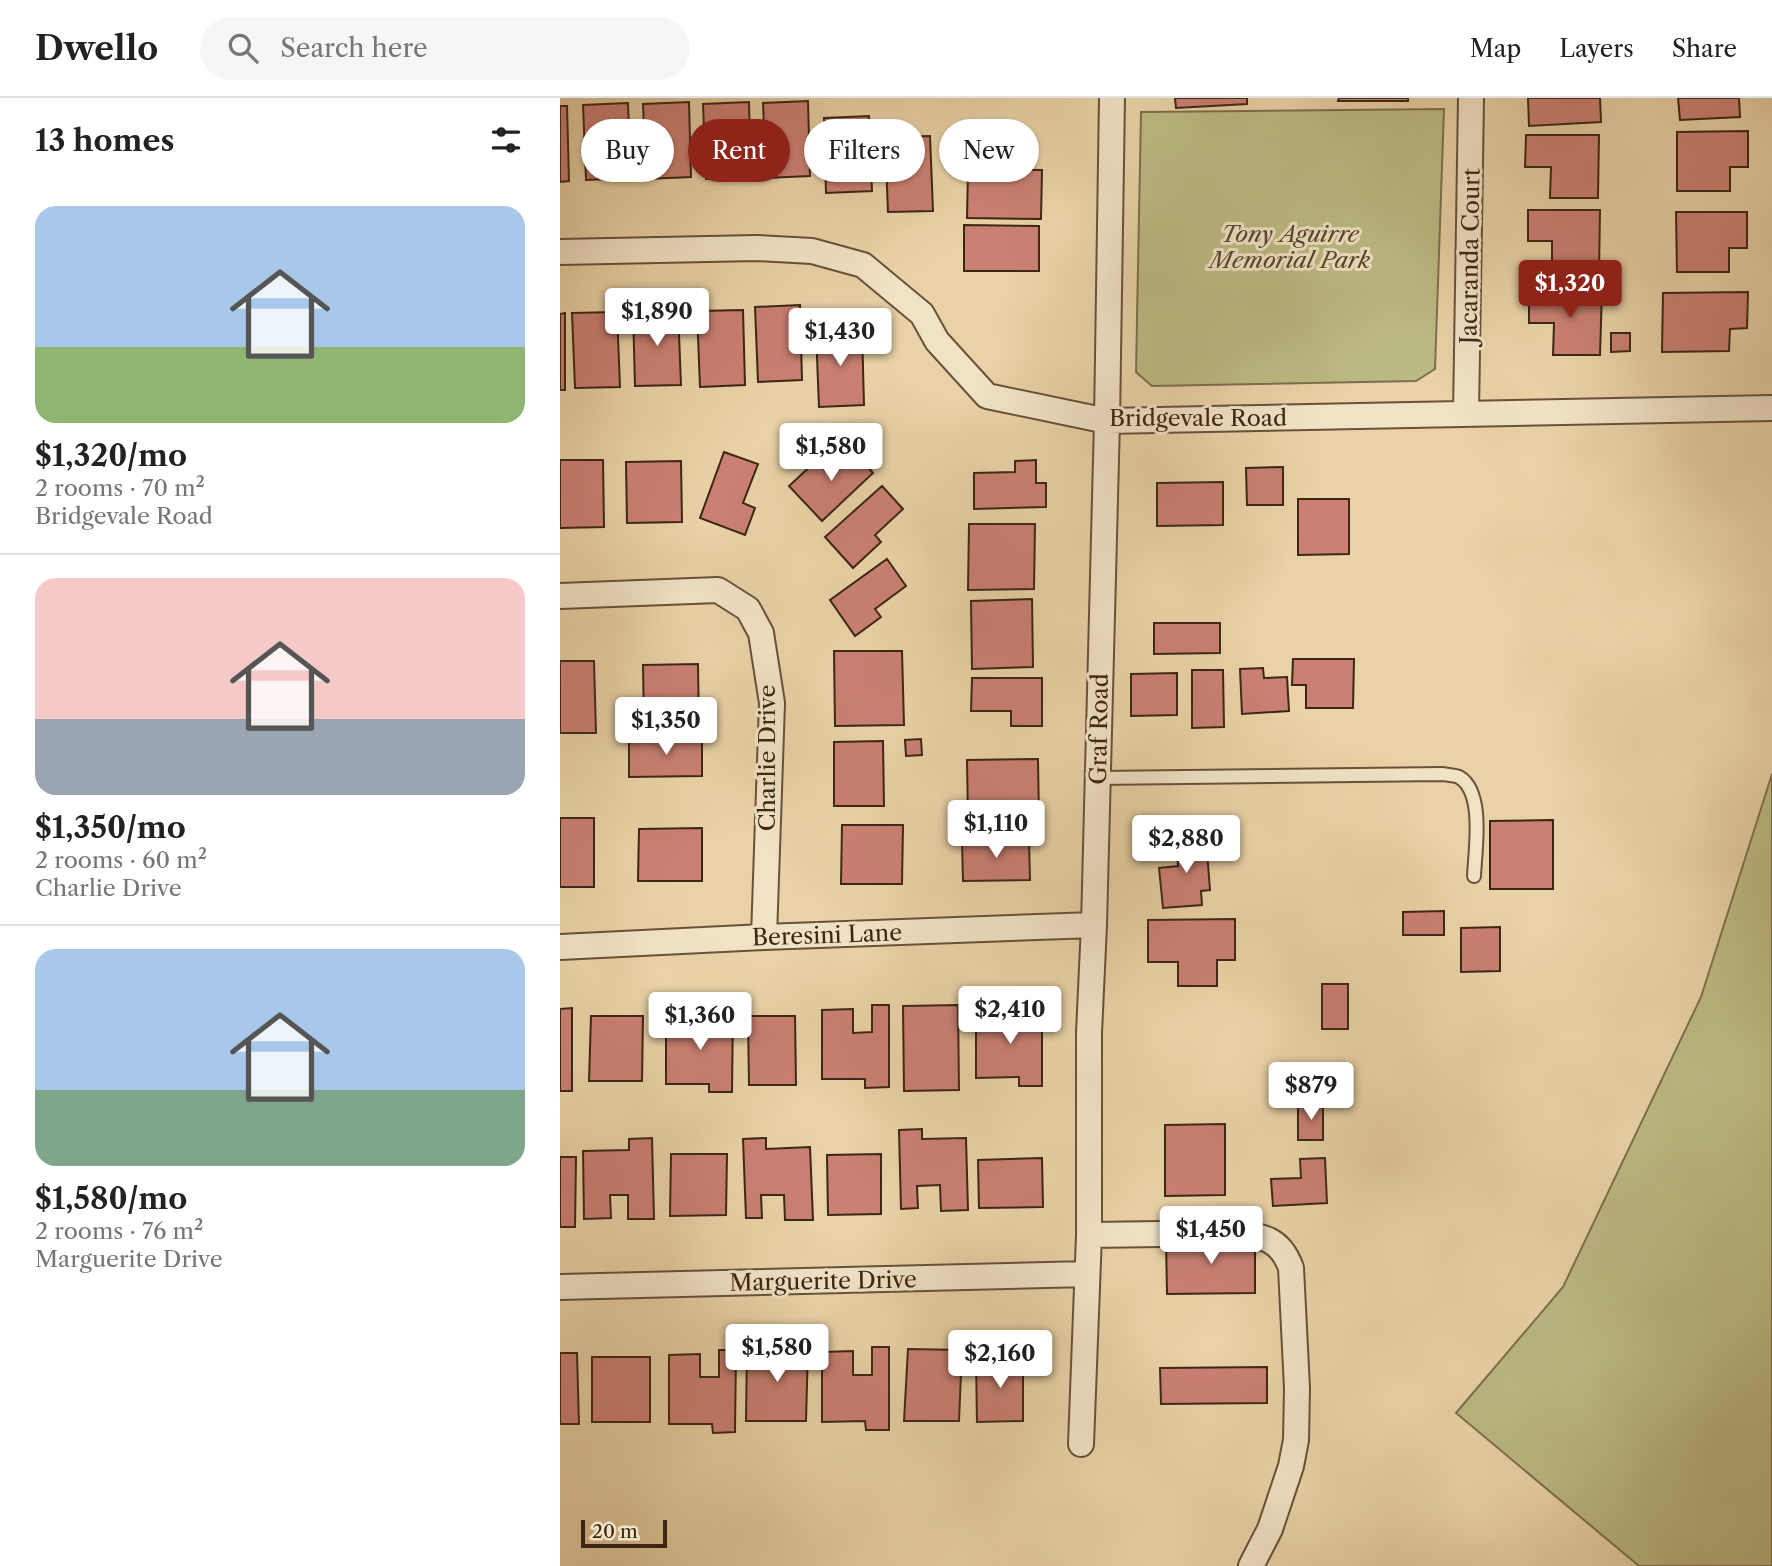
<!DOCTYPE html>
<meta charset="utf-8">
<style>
body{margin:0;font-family:"Libre Caslon Text",serif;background:#f6f6f6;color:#222;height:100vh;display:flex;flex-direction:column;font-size:26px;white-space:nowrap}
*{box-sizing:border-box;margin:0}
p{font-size:23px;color:#767676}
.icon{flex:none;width:38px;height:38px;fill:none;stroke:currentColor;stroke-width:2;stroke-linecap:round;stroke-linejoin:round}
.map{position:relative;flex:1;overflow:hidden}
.panel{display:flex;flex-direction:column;background:#fff;width:560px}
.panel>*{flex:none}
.hud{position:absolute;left:21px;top:21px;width:665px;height:63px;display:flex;gap:14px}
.scale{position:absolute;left:21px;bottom:18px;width:86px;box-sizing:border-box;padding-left:7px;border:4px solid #3d2714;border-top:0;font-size:19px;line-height:24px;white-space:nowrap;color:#3d2714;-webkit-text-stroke:5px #f1e2c6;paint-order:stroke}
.price{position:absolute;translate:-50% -60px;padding:0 16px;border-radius:7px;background:#fff;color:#222;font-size:23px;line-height:46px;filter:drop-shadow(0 2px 4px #0008)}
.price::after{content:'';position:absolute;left:50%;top:42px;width:21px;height:16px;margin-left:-10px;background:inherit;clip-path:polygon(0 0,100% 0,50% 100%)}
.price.selected{background:#8f2418;color:#fff}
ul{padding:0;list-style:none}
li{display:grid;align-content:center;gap:14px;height:371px;padding:0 35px}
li+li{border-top:2px solid #e0e0e0}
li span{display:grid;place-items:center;height:217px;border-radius:21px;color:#555}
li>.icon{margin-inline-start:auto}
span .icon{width:126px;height:126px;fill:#fffc;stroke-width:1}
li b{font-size:30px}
h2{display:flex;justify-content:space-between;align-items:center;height:84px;padding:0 35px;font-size:30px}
.chip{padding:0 24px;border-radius:32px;background:#fff;box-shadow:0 2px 5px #0004;font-size:24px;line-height:63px}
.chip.selected{background:#8f2418;color:#fff}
header{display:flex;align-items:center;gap:42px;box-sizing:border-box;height:98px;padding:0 35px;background:#fff;border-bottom:2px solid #e0e0e0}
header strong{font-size:33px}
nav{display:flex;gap:38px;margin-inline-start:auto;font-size:24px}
.search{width:490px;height:63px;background:#f6f6f6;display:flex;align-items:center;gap:18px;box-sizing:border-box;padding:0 24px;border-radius:38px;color:#767676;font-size:26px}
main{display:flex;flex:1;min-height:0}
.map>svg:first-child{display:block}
.green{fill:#bcba83;stroke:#7c704c;stroke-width:2}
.building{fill:#ca8073;stroke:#3d2714;stroke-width:2}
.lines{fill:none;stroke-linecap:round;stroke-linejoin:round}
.lane-casing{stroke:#685239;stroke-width:16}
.street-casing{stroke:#685239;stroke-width:28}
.lane{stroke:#f1e2c6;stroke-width:12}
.street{stroke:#f1e2c6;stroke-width:24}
.labels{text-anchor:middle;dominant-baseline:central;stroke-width:6;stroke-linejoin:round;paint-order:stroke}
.park-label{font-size:23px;font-style:italic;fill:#56442a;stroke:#f1e2c6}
.street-label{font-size:23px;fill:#3d2714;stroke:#f1e2c6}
</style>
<header>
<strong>Dwello</strong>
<div class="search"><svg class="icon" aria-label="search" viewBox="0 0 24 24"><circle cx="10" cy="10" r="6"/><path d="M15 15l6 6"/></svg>Search here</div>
<nav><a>Map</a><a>Layers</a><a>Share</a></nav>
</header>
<main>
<section class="panel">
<h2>13 homes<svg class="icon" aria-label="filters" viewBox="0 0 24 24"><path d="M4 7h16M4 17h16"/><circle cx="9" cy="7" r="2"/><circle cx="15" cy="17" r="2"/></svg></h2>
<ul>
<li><span style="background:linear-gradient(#a9c7e8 65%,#8fb573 0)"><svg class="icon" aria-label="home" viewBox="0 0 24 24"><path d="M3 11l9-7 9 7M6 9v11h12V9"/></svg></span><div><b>$1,320/mo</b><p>2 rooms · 70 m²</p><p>Bridgevale Road</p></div></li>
<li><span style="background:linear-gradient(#f6c9c9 65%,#9aa5b1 0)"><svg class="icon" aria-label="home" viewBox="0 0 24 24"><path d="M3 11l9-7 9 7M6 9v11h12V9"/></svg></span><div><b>$1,350/mo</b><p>2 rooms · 60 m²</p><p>Charlie Drive</p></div></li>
<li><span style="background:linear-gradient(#a9c7e8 65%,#7fa58c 0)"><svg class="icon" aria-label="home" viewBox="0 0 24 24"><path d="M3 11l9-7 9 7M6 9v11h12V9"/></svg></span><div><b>$1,580/mo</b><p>2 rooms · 76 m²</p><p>Marguerite Drive</p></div></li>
</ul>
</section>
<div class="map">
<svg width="1212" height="1468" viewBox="0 0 1212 1468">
<rect width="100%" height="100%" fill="#e9d2a7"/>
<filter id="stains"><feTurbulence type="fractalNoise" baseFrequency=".00286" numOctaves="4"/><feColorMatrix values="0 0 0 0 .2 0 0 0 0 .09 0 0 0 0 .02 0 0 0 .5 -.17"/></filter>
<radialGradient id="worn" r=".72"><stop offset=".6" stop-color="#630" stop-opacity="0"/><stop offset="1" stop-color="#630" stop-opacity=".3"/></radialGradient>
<path class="green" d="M884,11L875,271L856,283L592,288L576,274L581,14Z
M1212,676V1468H1079L896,1315L1003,1189L1141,899Z"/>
<path class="building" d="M615,0H687V6L616,10Z
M779,0H848V3H778Z
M968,0H1040L1041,24L969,28Z
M1118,0H1179L1180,19L1120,22Z
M248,3L250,78L206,80L203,5Z
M129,4L131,79L86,81L83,6Z
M189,4L191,80L146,81L143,6Z
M68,5L71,80L26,82L23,7Z
M0,8H7L9,83L0,84Z
M309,18L312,93L266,95L264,20Z
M1188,33V69H1170V93H1117V34Z
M966,37H1039L1038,100H990L991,69H965Z
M370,38L373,113L328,114L325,39Z
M408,71L482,72L481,121L407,120Z
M968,112H1040L1039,175H992V143H968Z
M1116,114H1187V150H1169V174H1117Z
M404,127L479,128V173H404Z
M969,193H1042L1040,257H993L994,225H969Z
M1188,194L1187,230L1170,231L1169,253L1102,254L1103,195Z
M240,207L242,282L198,284L195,209Z
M118,211L121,287L75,288L73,213Z
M183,212L185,287L140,289L137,213Z
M57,214L60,289L15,290L12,215Z
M5,215V292H0V216Z
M302,232L304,307L259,309L256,234Z
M1051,235H1070V253L1051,254Z
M289,349L313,375L262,423L229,388L256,363L265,372Z
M164,354L198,366L183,405L195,410L185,437L140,420Z
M0,362H43L44,429L0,430Z
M476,362V385H486V409L414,411V375L455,374V363Z
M121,363L122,424L67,425L66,364Z
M723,369V407H687L686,370Z
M663,384V427L597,428V385Z
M322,388L343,411L315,437L321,444L293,470L265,439Z
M738,401H789V456L738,457Z
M409,426H475L474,491L408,492Z
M327,461L346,488L315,511L321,519L295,538L270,502Z
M472,501L473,569L412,571L411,503Z
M594,525H660V555L594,556Z
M274,553H342L344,627L275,628Z
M733,561H794L793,610H746V587H732Z
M0,563H34L36,635H0Z
M138,566L139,630L84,631L83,567Z
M703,570L704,580L727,579L729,613L682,616L680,571Z
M632,572H663L664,629L632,630Z
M617,575V617L571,618V576Z
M412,580H482V628H451V613H411Z
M142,639V678L69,679V640Z
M361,641L362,657L346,658L345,642Z
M323,643L324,708H274V644Z
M478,661L479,721L408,722L407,662Z
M0,720H34V789H0Z
M993,722V791H930V723Z
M282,727H343L342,786H281Z
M142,730V783H78L79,731Z
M646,740L650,792L641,793L642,807L603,810L599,770L618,768L616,742Z
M469,741L470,782L403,783L402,742Z
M884,813V837H843V814Z
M675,821V862H657V888H618V864H588V822Z
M940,829V873L901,874V830Z
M762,886H788V931H762Z
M466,905H482V988H459V979L416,980V910H447V933H466Z
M312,907H329V989L305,990V981H262V912L293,911V935L312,934Z
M398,907L399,992L344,993L343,908Z
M12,910V993H0V911Z
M173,911L172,994H149V986H106V917L137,916V939H156V912Z
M31,918H83L82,983H29Z
M188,918H235L236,987H189Z
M738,1007H763V1042H738Z
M665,1026V1097L605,1098V1027Z
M362,1031V1041L406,1040L408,1112L381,1113L380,1087L357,1088L358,1110L341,1111L339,1032Z
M92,1040L94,1121H68V1097H50L51,1120L24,1121L23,1053L69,1052V1041Z
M206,1040V1051L250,1049L253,1122H225L224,1097H201L202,1120H186L183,1041Z
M111,1056H167L166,1117L110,1118Z
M321,1056V1116L268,1117L267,1057Z
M0,1059H16L15,1129H0Z
M482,1060L483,1109L419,1110L418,1062Z
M765,1060L767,1105L713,1108L711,1081L741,1080L740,1061Z
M695,1140V1195L607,1196L606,1142Z
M312,1249H329V1332H306L305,1323L262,1324V1254L293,1253V1277H312Z
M187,1250H248L246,1323H186Z
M348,1251L402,1252L399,1323H344Z
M159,1252H176L175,1334L153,1335L152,1326H109V1257L140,1256V1279H159Z
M0,1255H17L19,1326H0Z
M32,1259H90V1324H32Z
M416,1261H463V1323L417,1324Z
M707,1269V1305L601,1306L600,1270Z"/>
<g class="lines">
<g class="lane-casing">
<path id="lane" d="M538,680L883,676C887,677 894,677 899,679C925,694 915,753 914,778"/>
</g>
<g class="street-casing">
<path id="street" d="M0,154L197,150L252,153L303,167L362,216L377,243L427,298L547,323L1212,310
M906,316L911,0
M0,498L158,492L188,511L201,535L212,605L204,839
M0,849L204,839L534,827
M529,1137L674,1135C703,1138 720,1140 731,1170L737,1290L736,1342L731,1368L710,1431L691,1468
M0,1189L527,1176
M521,1346L529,1137V935L534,827L547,323L552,0"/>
</g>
<use href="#lane" class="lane"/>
<use href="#street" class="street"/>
</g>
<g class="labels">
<g class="park-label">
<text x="730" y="136">Tony Aguirre<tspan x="730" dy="26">Memorial Park</tspan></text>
</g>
<g class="street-label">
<text transform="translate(910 158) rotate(-89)">Jacaranda Court</text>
<text x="638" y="320">Bridgevale Road</text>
<text transform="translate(539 631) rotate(-89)">Graf Road</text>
<text transform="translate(207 660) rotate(-90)">Charlie Drive</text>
<text transform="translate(267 837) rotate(-2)">Beresini Lane</text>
<text transform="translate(263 1183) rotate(-1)">Marguerite Drive</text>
</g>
</g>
<rect width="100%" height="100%" filter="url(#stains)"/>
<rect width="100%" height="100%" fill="url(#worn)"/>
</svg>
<div class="scale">20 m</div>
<b class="price selected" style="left:1010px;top:222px">$1,320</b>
<b class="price" style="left:97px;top:250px">$1,890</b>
<b class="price" style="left:280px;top:270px">$1,430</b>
<b class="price" style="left:271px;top:385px">$1,580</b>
<b class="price" style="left:106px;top:659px">$1,350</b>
<b class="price" style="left:436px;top:762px">$1,110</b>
<b class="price" style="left:626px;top:777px">$2,880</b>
<b class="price" style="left:450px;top:948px">$2,410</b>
<b class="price" style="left:140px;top:954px">$1,360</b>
<b class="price" style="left:751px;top:1024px">$879</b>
<b class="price" style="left:651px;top:1168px">$1,450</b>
<b class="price" style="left:217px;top:1286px">$1,580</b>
<b class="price" style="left:440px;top:1292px">$2,160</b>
<div class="hud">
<a class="chip">Buy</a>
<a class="chip selected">Rent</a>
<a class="chip">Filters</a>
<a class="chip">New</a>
</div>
</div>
</main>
